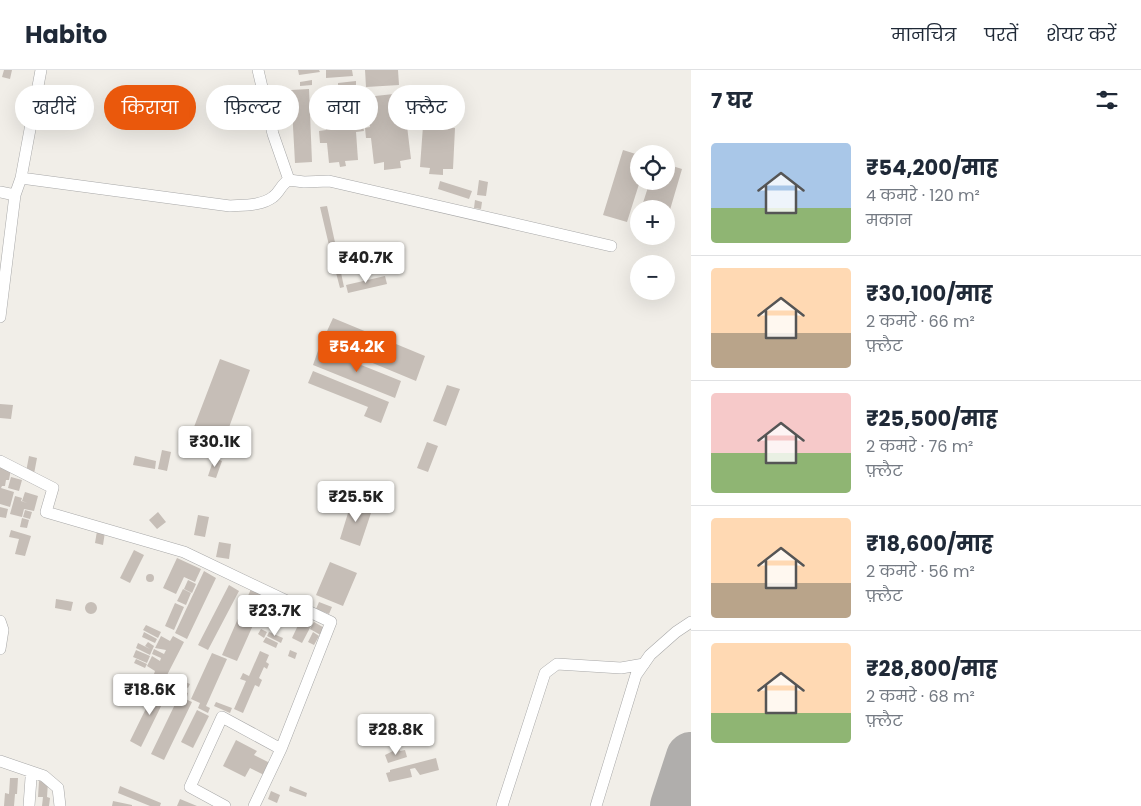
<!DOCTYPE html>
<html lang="hi">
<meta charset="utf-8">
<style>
body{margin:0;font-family:Poppins,"Noto Sans Devanagari",sans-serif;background:#f6f6f7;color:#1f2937;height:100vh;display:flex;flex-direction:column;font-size:19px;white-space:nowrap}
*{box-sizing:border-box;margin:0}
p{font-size:16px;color:#747a83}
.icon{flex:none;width:28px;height:28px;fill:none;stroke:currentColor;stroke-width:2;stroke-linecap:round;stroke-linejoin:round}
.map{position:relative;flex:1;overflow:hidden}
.details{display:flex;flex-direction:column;background:#fff;width:450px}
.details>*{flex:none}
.top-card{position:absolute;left:15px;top:15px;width:475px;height:45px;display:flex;gap:10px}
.tools{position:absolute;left:630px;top:75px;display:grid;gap:10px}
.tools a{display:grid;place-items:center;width:45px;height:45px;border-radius:50%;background:#fff;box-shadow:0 5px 20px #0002;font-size:25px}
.price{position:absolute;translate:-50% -42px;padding:0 11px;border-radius:5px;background:#fff;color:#222;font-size:16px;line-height:32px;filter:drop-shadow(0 1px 2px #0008)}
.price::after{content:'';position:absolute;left:50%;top:30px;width:15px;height:11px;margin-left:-8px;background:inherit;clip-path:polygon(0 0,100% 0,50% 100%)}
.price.selected{background:#ea580c;color:#fff}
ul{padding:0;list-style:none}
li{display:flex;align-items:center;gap:15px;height:125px;padding:0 20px}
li+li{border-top:1px solid #e0e1e3}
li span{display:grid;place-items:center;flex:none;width:140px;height:100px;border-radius:5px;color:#555}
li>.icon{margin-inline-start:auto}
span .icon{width:60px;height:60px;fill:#fffc;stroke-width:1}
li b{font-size:21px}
h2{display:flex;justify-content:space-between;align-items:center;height:60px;padding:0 20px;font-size:21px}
.tag{padding:0 18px;border-radius:22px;background:#fff;box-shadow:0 5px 20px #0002;font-size:18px;line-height:45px}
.tag.selected{background:#ea580c;color:#fff}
header{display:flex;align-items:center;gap:30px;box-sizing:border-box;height:70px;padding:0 25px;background:#fff;border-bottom:1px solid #e0e1e3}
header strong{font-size:24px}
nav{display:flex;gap:28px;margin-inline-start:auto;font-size:18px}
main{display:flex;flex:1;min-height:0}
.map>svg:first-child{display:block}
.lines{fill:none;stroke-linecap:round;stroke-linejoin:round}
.runway{stroke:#b0aeac;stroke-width:50}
.building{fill:#c6beb7}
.minor-casing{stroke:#a8a8a8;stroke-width:12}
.minor{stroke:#fff;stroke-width:11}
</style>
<header>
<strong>Habito</strong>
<nav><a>मानचित्र</a><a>परतें</a><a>शेयर करें</a></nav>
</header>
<main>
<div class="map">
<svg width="691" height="736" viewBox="0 0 691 736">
<rect width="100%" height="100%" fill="#f1eee8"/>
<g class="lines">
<path class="runway" d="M675,736L691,687"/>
</g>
<path class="building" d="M4,0H12L10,9L2,7Z
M298,0H319L320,2L299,5Z
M326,0H352L353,6L326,8Z
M365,0H398L399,15L366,17Z
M312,10V15L300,16V12Z
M356,11V19H353L355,57L363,56L364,61L356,62L358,90L345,91L346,96L340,97L339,92L329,93L327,73H320L319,61L326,60L323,22L338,21V13Z
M309,19L312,92L295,93L291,20Z
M403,23L411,89L400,91L401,98L384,100V92L374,94L371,68H366L365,58L370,57L366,27Z
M423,56L455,58L453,99H443V105L429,104L430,98L420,97Z
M623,80L639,85L640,111L627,152L603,145Z
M666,94L682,99L667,150L666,139H641L650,111H666Z
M479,110L488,112L486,126L477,125Z
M440,111L472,121L469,129L438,119Z
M475,130L482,132L481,139L474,138Z
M327,136L338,186L332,188L320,137Z
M340,198L344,217L340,218L335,199Z
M385,206L387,214L348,223L346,215Z
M333,248L425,286L416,311L322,272Z
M319,278L401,311L395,328L313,295Z
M220,289L250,300L220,382L189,370Z
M313,301L389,332L381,353L364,346L368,337L308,313Z
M447,315L460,319L446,356L433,351Z
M0,334L13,335L11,349L0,348Z
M181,369L188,370V378L181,377Z
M427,372L438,376L428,402L417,398Z
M162,380L171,382L167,401L158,399Z
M29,386L37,388L34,404L26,402Z
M135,386L156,391L155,399L133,395Z
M214,388L222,391L216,408L208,406Z
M0,397L11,399L9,410H6L5,416H2L1,418L14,422L10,437L0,434Z
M11,407L22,410L19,421L8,418Z
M25,422L38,426L34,441L24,439L22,447L10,444L15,426L22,428L21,431L27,433L22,431Z
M352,430L373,437L360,476L340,469Z
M0,437L8,439L6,448L0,447Z
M25,440L32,442L30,449L23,447Z
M158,442L166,452L157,459L149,450Z
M198,445L209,447L205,467L194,465Z
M22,448L29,450L27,458L20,457Z
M11,460L31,466L25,486L15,484L19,469L9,467Z
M97,461L105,462L103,475L95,473Z
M219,472L231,474L229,489L216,487Z
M134,480L144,485L130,513L120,508Z
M177,488L201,499L195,512L184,507L176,524L163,518Z
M330,492L357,503L343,536L316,525Z
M204,501L216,508L187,569L175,563Z
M146 508a4 4 0 1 1 8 0a4 4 0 1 1-8 0Z
M188,510L196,514L192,523L184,519Z
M229,515L239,521L208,580L198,575Z
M183,519L191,523L186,535L177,531Z
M251,519L266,526L237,591L222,585Z
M56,529L73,532L71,541L55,538Z
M319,532L332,537L329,544L316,539Z
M85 538a6 6 0 1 1 12 0a6 6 0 1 1-12 0Z
M175,533L184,537L174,560L165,556Z
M280,536L298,544L292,556L274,548Z
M301,549L312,554L302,573L292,568Z
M314,552L328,560L324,567L310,559Z
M146,555L161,562L158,568L143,560Z
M261,559L267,562L264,568L258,564Z
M144,562L157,569L155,573L142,567Z
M269,562L283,568L281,573L267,566Z
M313,562L319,566L314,575L308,572Z
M161,566L170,571L173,566L184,572L165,609L154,604L155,601L147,596L152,586L160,591L161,588L152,584L154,579L164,584L166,580L155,578Z
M266,567L278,573L276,578L263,572Z
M148,572L154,576L150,585L136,578L138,573L150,579L145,576Z
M136,580L150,586L147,593L133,587Z
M290,580L297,583L295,589L288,586Z
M260,581L269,585L266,592L269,594L267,599L264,597L259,608L262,610L259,617L255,615L243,643L234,639L246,611L240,609L243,603L249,606Z
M212,583L227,589L206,636L210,638L208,643L198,638L200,633L191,629Z
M136,589L147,594L145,598L134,593Z
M176,608L190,614L188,618L174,611Z
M131,611H135L138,624L134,625Z
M162,611L188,623L187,627L161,615Z
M158,614L169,620L141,677L130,671Z
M179,626L192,632L164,690L151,684Z
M216,632L232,638L230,643L214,636Z
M197,640L209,646L193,678L181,672Z
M236,670L257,681L254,685L272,694L266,706L250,698L245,707L223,696Z
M399,678L400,681L405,680L407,687L388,693L385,685Z
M436,688L439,700L420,705L415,698L410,699L412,707L389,712L386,703L390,702V700Z
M10,708H18L17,724H15L14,736H4L5,723L9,724Z
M39,711L48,712L47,727L50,728L49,736H42L43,727H38Z
M120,716L161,733L160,736H150L118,723Z
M290,716L307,723L306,727L289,721Z
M271,721L280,725L277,733L268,729Z
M180,729L197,736H177Z
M113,731L132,735V736H112Z"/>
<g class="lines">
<g class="minor-casing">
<path id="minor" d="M258,0L273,64L289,110L304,112L329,111L611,176
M21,108L41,0
M0,122L15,125
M0,247L15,125L21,108L230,136C244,135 261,136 273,127C280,122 281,114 289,110
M0,391L53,418L46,442L184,482L331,552L281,679L254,736
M0,551L3,560L0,579
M0,691L44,706L58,718L60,736
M29,736L31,708
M225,736L190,717L222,647L281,679
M502,736L545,603L557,594L621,598L644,594
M596,736L636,605L650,585L676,562L691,552"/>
</g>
<use href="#minor" class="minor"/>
</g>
</svg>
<div class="tools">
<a><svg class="icon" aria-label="locate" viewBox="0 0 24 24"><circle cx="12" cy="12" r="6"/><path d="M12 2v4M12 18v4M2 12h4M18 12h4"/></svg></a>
<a>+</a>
<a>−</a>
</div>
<b class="price" style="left:366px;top:214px">₹40.7K</b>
<b class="price selected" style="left:357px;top:303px">₹54.2K</b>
<b class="price" style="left:215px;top:398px">₹30.1K</b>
<b class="price" style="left:356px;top:453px">₹25.5K</b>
<b class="price" style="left:275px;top:567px">₹23.7K</b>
<b class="price" style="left:150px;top:646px">₹18.6K</b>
<b class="price" style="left:396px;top:686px">₹28.8K</b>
<div class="top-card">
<a class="tag">खरीदें</a>
<a class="tag selected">किराया</a>
<a class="tag">फ़िल्टर</a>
<a class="tag">नया</a>
<a class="tag">फ़्लैट</a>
</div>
</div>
<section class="details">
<h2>7 घर<svg class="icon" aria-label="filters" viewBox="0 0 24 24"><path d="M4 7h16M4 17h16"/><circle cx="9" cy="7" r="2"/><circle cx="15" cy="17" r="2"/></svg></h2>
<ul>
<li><span style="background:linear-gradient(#a9c7e8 65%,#8fb573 0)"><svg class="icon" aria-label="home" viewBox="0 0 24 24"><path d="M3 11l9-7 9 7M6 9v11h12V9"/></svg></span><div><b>₹54,200/माह</b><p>4 कमरे · 120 m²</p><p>मकान</p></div></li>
<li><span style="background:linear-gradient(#ffd9b3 65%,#b9a48a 0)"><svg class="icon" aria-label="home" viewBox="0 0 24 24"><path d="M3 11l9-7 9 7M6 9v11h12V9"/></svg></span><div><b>₹30,100/माह</b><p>2 कमरे · 66 m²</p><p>फ़्लैट</p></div></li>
<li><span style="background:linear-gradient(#f6c9c9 60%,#8fb573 0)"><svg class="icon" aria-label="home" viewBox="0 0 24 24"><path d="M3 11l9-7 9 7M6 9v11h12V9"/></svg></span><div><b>₹25,500/माह</b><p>2 कमरे · 76 m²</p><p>फ़्लैट</p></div></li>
<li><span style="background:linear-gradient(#ffd9b3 65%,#b9a48a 0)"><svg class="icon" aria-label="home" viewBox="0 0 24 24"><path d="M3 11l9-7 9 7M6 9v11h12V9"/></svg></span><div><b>₹18,600/माह</b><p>2 कमरे · 56 m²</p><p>फ़्लैट</p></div></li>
<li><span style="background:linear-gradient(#ffd9b3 70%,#8fb573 0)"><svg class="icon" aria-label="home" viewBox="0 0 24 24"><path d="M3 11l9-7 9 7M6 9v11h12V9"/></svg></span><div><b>₹28,800/माह</b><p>2 कमरे · 68 m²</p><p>फ़्लैट</p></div></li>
</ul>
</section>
</main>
